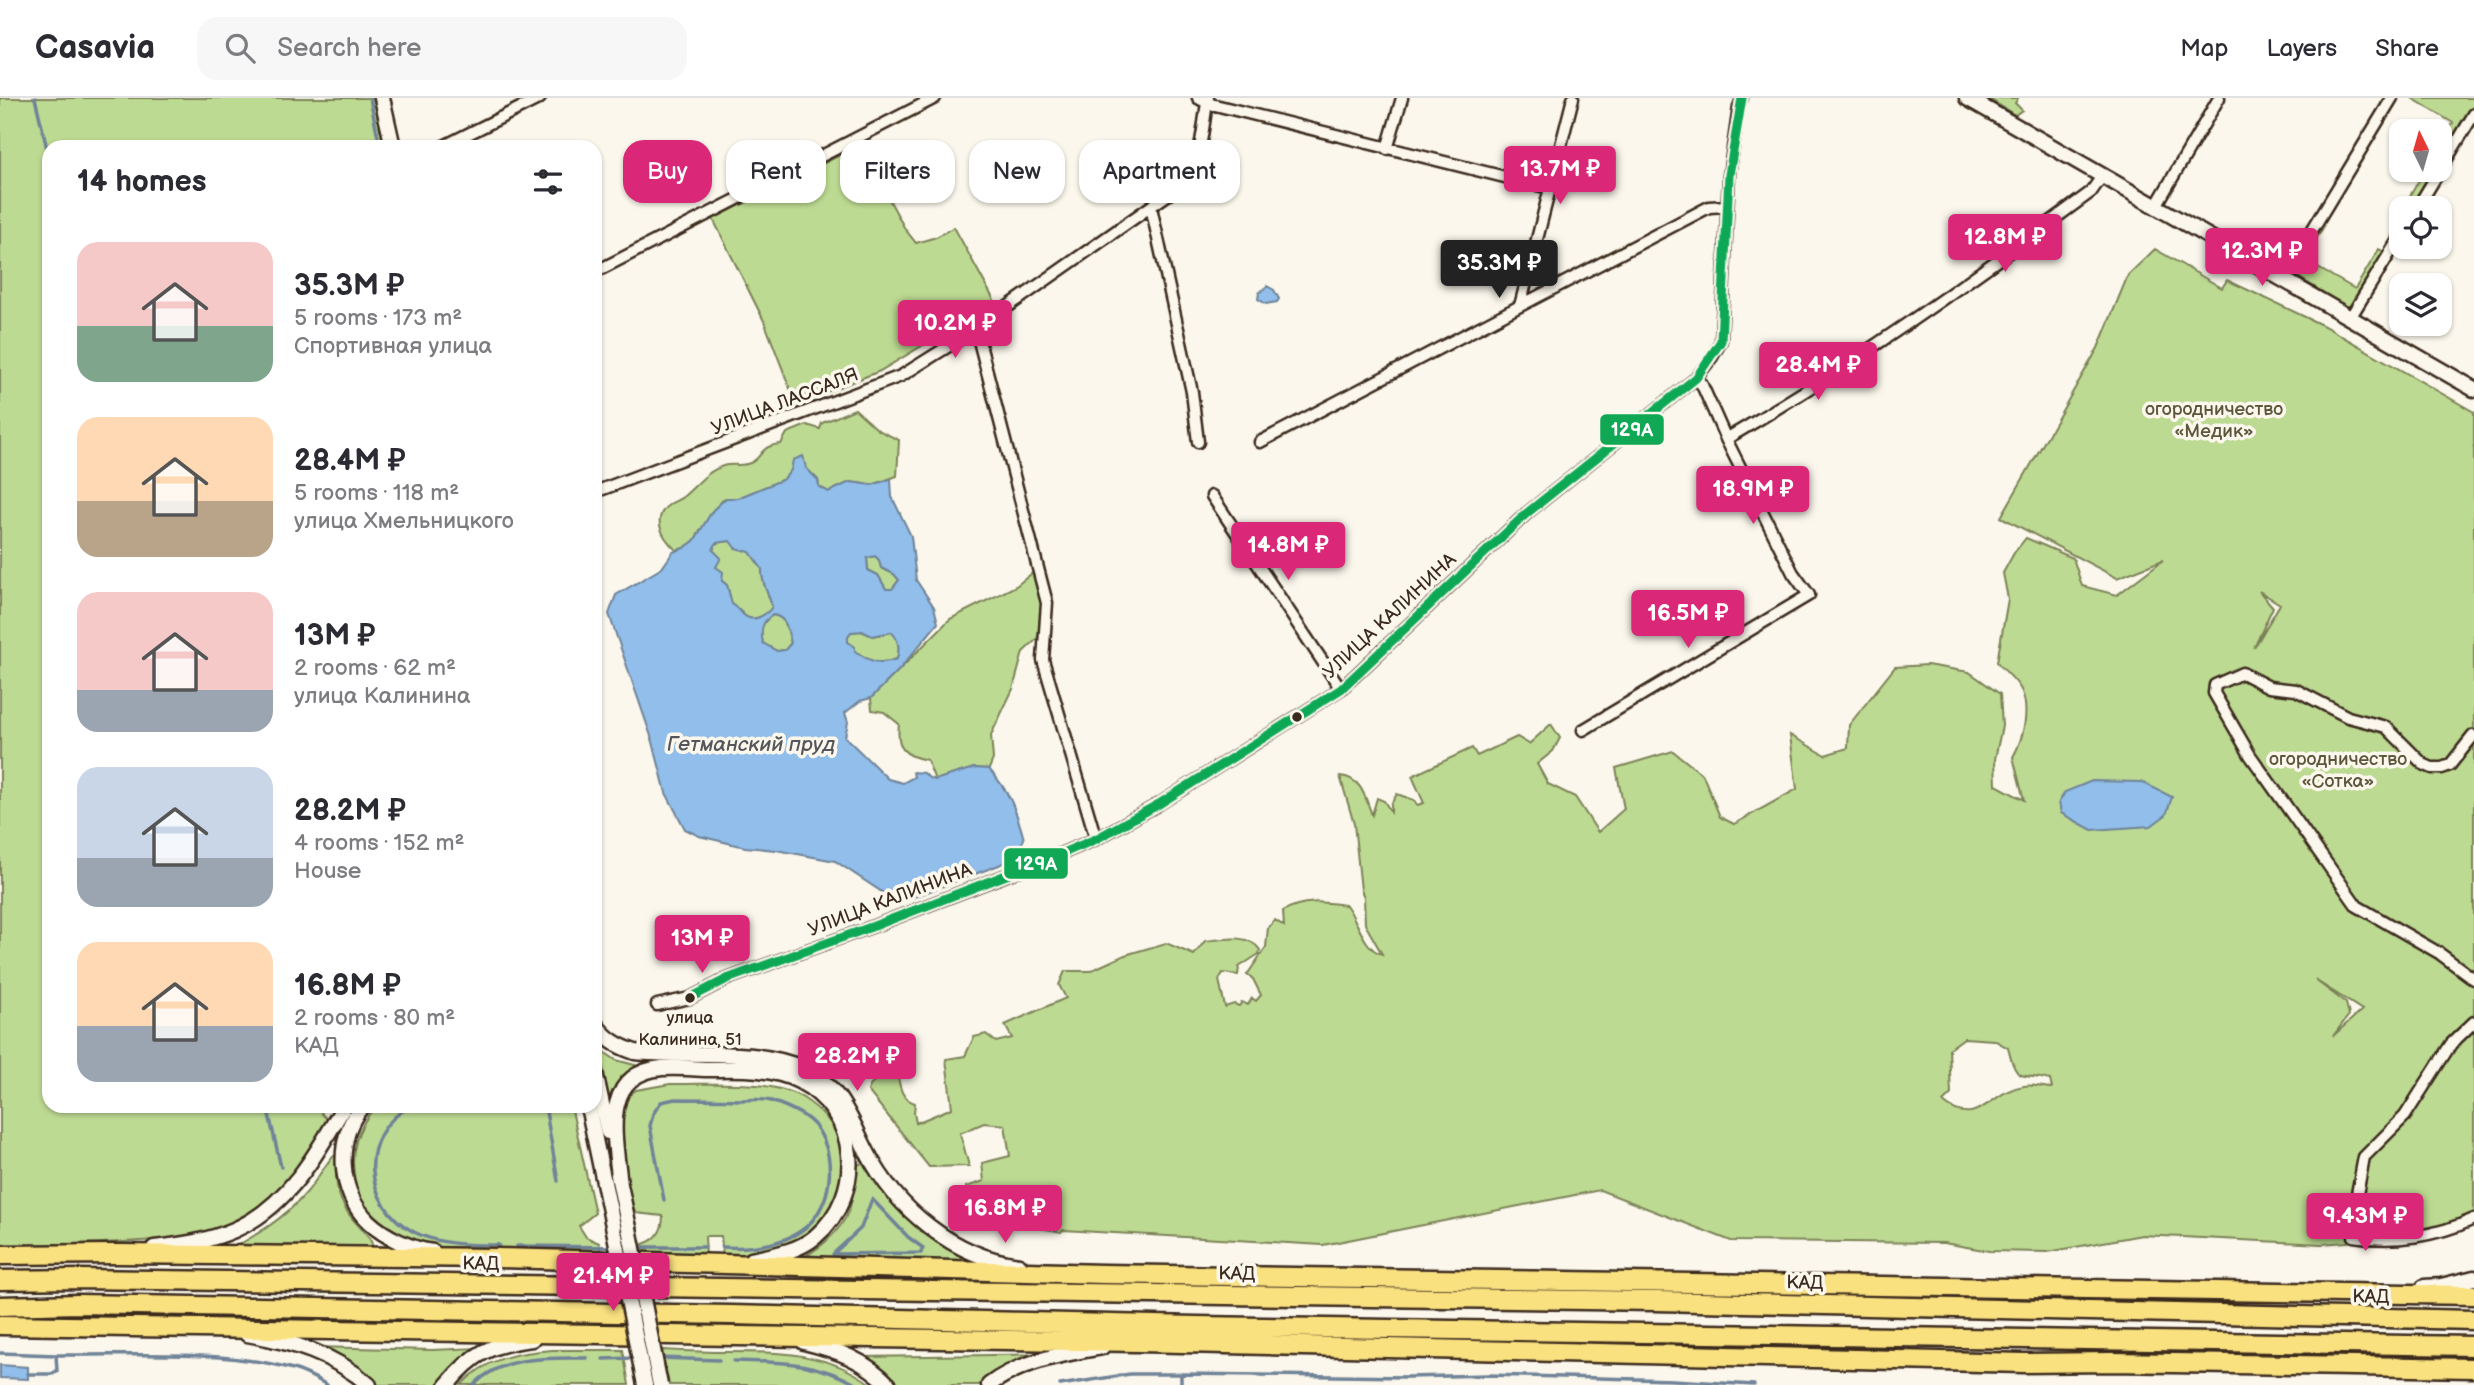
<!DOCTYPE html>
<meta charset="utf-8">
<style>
body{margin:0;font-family:"Balsamiq Sans",sans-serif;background:#f7f7f7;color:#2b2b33;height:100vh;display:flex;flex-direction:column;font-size:26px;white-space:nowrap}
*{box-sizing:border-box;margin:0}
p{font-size:23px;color:#7c7c81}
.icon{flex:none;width:38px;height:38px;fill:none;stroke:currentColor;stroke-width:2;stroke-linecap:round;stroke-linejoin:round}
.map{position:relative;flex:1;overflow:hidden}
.side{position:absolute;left:42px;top:42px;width:560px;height:973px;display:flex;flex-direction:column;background:#fff;border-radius:21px;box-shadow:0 2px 5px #0004}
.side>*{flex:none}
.guide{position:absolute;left:623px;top:42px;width:665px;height:63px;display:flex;gap:14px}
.needle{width:46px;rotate:355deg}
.controls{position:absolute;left:2389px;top:21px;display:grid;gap:14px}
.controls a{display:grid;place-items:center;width:63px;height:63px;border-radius:14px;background:#fff;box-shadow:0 2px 5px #0004;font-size:35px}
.price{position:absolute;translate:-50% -60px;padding:0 16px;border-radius:7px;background:#db2777;color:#fff;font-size:23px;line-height:46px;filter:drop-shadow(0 2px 4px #0008)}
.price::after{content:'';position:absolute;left:50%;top:42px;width:21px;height:16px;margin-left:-10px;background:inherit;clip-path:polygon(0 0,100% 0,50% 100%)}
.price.active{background:#222;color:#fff}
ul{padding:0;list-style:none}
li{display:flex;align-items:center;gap:21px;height:175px;padding:0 35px}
li span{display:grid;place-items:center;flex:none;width:196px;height:140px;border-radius:21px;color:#555}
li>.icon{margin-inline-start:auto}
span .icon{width:84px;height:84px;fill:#fffc;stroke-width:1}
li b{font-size:30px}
h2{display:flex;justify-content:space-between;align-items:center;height:84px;padding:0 35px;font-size:30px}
.chip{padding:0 24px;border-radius:21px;background:#fff;box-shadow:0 2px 5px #0004;font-size:24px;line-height:63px}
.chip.active{background:#db2777;color:#fff}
header{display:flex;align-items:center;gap:42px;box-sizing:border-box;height:98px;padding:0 35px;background:#fff;border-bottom:2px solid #e1e1e2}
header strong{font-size:33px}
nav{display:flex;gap:38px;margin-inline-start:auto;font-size:24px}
.search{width:490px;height:63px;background:#f7f7f7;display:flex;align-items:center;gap:18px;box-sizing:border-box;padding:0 24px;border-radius:21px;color:#7c7c81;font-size:26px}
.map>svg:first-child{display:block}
.green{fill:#bdda92;stroke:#7c8258;stroke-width:2;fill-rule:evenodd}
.water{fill:#91beea;stroke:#6f8398;stroke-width:2;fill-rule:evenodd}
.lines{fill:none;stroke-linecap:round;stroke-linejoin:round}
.stream{stroke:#6f8398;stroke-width:3.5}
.minor-casing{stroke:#3b2a1e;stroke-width:15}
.secondary-casing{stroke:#3b2a1e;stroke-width:19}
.motorway-casing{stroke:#3b2a1e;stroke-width:23}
.minor{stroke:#fbf7ec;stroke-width:10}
.secondary{stroke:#fbf7ec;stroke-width:14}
.motorway{stroke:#fae180;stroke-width:18}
.secondary-bridge-casing{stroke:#3b2a1e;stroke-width:19;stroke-linecap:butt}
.secondary-bridge{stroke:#fbf7ec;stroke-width:14}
.bus-1-casing{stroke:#fbf7ec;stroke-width:14}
.bus-1{stroke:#10a855;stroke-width:9}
.bus-dot{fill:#3b2a1e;stroke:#fbf7ec;stroke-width:2.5}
.labels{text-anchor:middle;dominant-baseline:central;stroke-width:7;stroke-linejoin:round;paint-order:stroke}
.bus-label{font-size:17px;fill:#3b2a1e;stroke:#fbf7ec}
.street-label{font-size:19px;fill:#3b2a1e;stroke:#fbf7ec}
.park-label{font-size:19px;fill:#5c563b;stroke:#fbf7ec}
.water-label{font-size:21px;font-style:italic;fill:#55565b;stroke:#fbf7ec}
.line-badge{stroke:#fbf7ec;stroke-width:2.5}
.badge-label{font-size:19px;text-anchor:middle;font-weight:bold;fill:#fff}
</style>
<header>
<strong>Casavia</strong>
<div class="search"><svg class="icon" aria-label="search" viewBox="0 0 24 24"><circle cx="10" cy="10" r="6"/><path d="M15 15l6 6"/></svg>Search here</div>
<nav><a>Map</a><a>Layers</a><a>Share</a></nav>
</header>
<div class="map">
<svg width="2474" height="1287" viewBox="0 0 2474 1287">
<rect width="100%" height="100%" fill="#fbf7ec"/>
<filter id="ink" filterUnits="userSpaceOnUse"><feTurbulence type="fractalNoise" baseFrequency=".0143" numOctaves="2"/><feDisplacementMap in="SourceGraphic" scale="14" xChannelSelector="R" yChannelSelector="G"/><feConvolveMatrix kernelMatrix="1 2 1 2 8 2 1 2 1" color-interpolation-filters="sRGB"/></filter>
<g filter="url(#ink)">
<path class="green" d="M0,0H374L384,49H49V1008H325L321,1015L328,1022C315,1045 302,1069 283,1089C233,1140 169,1142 102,1145C68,1146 34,1148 0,1149Z
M1988,0H2018L2015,5L2022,12L2015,17Z
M2412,0H2474V7L2440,66V48L2453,25Z
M860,47L905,131L916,145L936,139L954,129L995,204L880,273L796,306L764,223L713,121Z
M2425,72H2436L2413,110H2403Z
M2321,126L2324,128L2304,162L2355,191L2379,151L2386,155L2352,207L2346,209L2297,178L2296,168Z
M2155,151L2222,190L2227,182L2324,228L2474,314V1117L2458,1124L2399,1140L2321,1146L2142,1137L2048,1154L1989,1153L1944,1145L1731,1143L1600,1092L1323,1147L1063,1132L1061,1134L1020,1126L986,1125L981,1120L966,1089L984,1083L982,1065L1010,1058L1005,1027L984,1025L960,1035L969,1068L929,1069L868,993C872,979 884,978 897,975C900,989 901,1001 915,1005L914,1015L916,1025L952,1010L946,961L965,958L974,939L986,936L996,944L1012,940L1005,927L1066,900L1059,887L1065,873H1090L1125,857L1166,845L1194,857L1205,843C1223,841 1249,835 1260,852L1259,856L1239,869L1238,877L1223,875L1219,882L1225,909L1234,906L1239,908L1242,904L1248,907L1252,900L1256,903L1261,897L1253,881L1247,877L1266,849L1268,830L1275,822L1284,828L1283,813C1303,801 1324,804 1346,807C1357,821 1364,852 1382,856L1365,826L1364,799L1361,792L1354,726L1340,678C1362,680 1365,699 1372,717L1377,700L1384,703L1391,714V706L1397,696L1414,702L1417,707L1424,705L1412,678L1472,650L1477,658L1517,639L1529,646L1551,626L1560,640L1553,653L1537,666L1548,686L1575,699L1598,734L1624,711L1616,670L1673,653L1703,677L1720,719L1734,726L1797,691L1790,637L1825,657L1848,650L1849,627L1895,569L1927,567L1969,574L2000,596L2002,628L1995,661L1996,687L2024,702L2013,659C2023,641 2030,614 2022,594C2018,583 2004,573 1997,564L2008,501L2003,475L2014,455L2026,440L2073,460L2082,488L2117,497L2163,462L2117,480L2001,419L2098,250L2128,177ZM2259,493L2280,506L2254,550L2273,509ZM2315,882L2362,912L2333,938L2349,917L2346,905ZM1964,940L1994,942L2008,950C2017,987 2020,974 2050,982L2052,990C2044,990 2033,986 2024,988C1991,992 1978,1033 1943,1004L1951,996L1949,951Z
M855,311L878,332L899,342L897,378L872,387L850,384L829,394L819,389L818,382L806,370L803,359L784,381L738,400H725L713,412L694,443L684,450L676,452C663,440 650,420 670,406C674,403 680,402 684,398C696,388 707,373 723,368C731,365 742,369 750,365C764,359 758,348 781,346L787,335L807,327L820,331L822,325Z
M730,443L750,454L762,471C761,486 769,495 772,509C767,517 754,525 745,518C740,514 739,510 732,506L727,487L722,483L716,469L717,457L713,452L716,445Z
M875,458L879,462L881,470L894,476L899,482L892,491H886L878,477L868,472L867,460Z
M1035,473L1042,494L1044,523L1037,541L1023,554L1013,591L991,637L993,661L989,671L974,670L935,682L927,662C904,658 896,650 899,626L884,614L872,612L871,600L950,521L1016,488Z
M773,517C788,520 787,532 791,545L785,552L777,553L763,546C760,533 761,523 773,517Z
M861,533L873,538L892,534C899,543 900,550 897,561C879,567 870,564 855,553V549L848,544V538L851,534Z
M595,948L616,962L642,969L620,983L606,1009Z
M670,986C708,987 769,980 803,1000C844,1026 852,1065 833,1107C828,1117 820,1130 811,1137C792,1152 746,1160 723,1159L721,1138H705L706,1158H645L643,1146C657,1142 663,1132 663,1118L635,1115C623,1077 619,1041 624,1001L636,992Z
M376,1008H571L595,1115L579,1128L586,1139L599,1145L602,1158C573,1158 545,1157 516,1156C457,1155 369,1155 355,1082C349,1055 357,1029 376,1008Z
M333,1058L337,1059C333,1085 339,1108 358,1127C365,1135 371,1139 373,1150L386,1155H223C254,1139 284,1121 307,1094C316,1083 323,1070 333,1058Z
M864,1064L898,1109L916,1128L977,1164L975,1168L793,1165C815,1154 840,1136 849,1112C854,1097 854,1082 858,1067Z
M315,1249L432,1252L478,1250L443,1287H371Z
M553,1252H623L629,1287H461C486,1260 518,1254 553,1252Z
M662,1252C683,1253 705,1254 727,1254C779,1254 829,1254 872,1287H669Z
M1051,1256L984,1287H891L862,1259Z"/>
<path class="water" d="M1267,188L1274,192L1279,201L1277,204L1266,206L1258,201L1259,195Z
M803,358L806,370L818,382L819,389L829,394L850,384L872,387L891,381L892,399L911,438L916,482L934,509L938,525L899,572L871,600L860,603L845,615L848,624L845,639L888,681L903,685L914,679L913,674L924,675L929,680L935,682L974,670L989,671C1010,694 1016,712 1024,741L1016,757L999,767L906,802L885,796L835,763L776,752L745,749L699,738L685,731L666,695L653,644L609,516L616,497L662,470L673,454L684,450L694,443L713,412L726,400H738L784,381L791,372L793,362ZM730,443L735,450L750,454L762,471C761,486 769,495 772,509C767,516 754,525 745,518C740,514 738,510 732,506L727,487L722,483L723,474L716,469L721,460L713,452L716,445ZM875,458L879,462L881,470L894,476L899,482L892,491H886L878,477L868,472L867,460ZM773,517C788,520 787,532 791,545L785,552L777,553L763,545C760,533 761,523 773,517ZM862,533L872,538L892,534C899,543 900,550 897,561C879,567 870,564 855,553V549L848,544V538L851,534Z
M2092,683L2142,684L2172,699L2166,717L2151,728L2092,732L2061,715L2059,704L2065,694Z
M0,1267L28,1269V1281L0,1280Z"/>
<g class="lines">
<path class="stream" d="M35,0L49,59
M370,0L380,49
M267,1008L281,1069
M411,1008C357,1035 362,1107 414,1134C439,1147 472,1147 499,1147
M545,1008L558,1083
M872,1101L908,1139L923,1150L921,1155L833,1156L861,1130Z
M664,1102L650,1028L653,1016L661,1004L675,1001C696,1001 718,1001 739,1002C749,1002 761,1000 771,1003C786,1008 806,1016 816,1029C836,1057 833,1098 812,1123C791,1147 751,1151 722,1149
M517,1148L615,1149
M637,1149H705
M0,1255L56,1257L57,1273L51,1276H28
M56,1257C132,1258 219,1251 293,1271C305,1274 317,1281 327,1287
M657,1260L719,1262
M603,1261L635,1260
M734,1263C782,1264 814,1263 858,1287
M1181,1276V1286
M474,1287C502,1257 549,1260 587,1260
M1060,1287L1130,1276H1181L1408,1279L1488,1277L1673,1282L1754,1287"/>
<g class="minor-casing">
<path id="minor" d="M1198,0L1207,5L1549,90
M442,49L540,0
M1387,51L1402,0
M2156,108L2219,0
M1151,109L1192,294L1198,344
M2417,110L2474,16
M595,174L935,0
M2282,182L2392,0
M1520,208L1573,0
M2350,220L2401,137
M976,231L1047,505L1043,562L1096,741
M1726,341C1853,267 1973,181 2091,94L2103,77
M1260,344L1709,109L1727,108
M595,394L901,278L976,231L1183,86C1203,63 1202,29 1208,0
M1212,398L1341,591
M1583,632L1809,497L1793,475L1726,341L1702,287L1696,280
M2473,638L2450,667L2442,670H2432L2423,666L2386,629L2348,619L2296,592L2269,589L2242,575L2215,587L2214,595L2250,657L2357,808L2439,855L2474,881
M657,907L690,900L727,881L874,828L1058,757L1096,741L1159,706L1341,591L1527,415L1696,280L1712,259L1721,243L1729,77L1739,9L1742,0
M2474,924L2451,946L2405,1018L2364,1059L2354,1112V1138C2394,1145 2437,1138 2474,1121"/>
</g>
<g class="secondary-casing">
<path id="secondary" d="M382,0L393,49
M1967,0L2474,291
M595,926C606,941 617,948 635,954C686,959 758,949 804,971C840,988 850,1021 867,1054C896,1111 954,1159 1019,1167
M595,974L608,1034
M362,1008C335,1040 338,1095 369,1124C385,1139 411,1151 433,1154
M588,1008L615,1137
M618,1077L629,1130
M620,1087C616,1043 598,976 662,970C676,969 691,970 705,971C735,971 770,968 799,983C859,1013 867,1095 815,1139C797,1154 773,1157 751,1162
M154,1150C181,1147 209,1143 234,1132C287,1109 317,1056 344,1008
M2424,1189L2441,1188L2474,1180
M247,1236C292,1244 334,1256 369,1287
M804,1244C837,1252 865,1262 889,1287
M447,1287C473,1255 491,1246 532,1241
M989,1287C1019,1264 1065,1255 1102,1249"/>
</g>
<g class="motorway-casing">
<path id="motorway" d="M0,1157L118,1156L497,1160L1104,1176L2474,1197
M0,1182L80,1181L1656,1203L2474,1222
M0,1208L78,1206L731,1217L1196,1228L2474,1248
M0,1227L1138,1244L2024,1265L2112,1264L2474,1270"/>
</g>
<use href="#minor" class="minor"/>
<use href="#secondary" class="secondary"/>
<use href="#motorway" class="motorway"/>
<g class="secondary-bridge-casing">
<path id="secondary-bridge" d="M629,1130L660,1287
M615,1137L645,1287"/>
</g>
<use href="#secondary-bridge" class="secondary-bridge"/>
<g class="bus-1-casing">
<path id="bus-1" d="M690,900L727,881L874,828L1058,757L1096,741L1159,706L1341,591L1527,415L1696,280L1721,243L1729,77L1742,0"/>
</g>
<use href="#bus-1" class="bus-1"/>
</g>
</g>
<g class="bus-dot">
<circle cx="1297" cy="619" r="6"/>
<circle cx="690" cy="900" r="6"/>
</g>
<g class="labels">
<g class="bus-label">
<text x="690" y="920">улица<tspan x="690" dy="22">Калинина, 51</tspan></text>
</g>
<g class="street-label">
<text transform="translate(785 304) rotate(-21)">УЛИЦА ЛАССАЛЯ</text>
<text transform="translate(1390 518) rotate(-43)">УЛИЦА КАЛИНИНА</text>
<text transform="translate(890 802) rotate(-21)">УЛИЦА КАЛИНИНА</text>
<text transform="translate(481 1166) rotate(1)">КАД</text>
<text transform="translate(1237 1176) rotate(1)">КАД</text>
<text transform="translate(1805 1185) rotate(1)">КАД</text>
<text transform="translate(2371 1199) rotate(1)">КАД</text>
</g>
<g class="park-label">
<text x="2214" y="311">огородничество<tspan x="2214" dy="22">«Медик»</tspan></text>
<text x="2338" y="661">огородничество<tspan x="2338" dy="22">«Сотка»</tspan></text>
</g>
<g class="water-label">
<text x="751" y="646">Гетманский пруд</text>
</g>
</g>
<g class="line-badge">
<rect x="1599" y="315" width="66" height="33" rx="7" fill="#10a855"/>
<rect x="1003" y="749" width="66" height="33" rx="7" fill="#10a855"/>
</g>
<g class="badge-label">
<text x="1632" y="338">129А</text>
<text x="1036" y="772">129А</text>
</g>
</svg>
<div class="controls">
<a><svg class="needle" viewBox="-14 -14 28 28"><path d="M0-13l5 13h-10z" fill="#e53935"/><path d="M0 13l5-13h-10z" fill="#7c7c81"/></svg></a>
<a><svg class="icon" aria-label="locate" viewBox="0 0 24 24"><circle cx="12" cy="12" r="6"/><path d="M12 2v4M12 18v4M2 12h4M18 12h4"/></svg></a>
<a><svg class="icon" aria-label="layers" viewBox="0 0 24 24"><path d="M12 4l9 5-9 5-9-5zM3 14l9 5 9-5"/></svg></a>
</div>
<b class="price" style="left:1560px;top:108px">13.7M ₽</b>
<b class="price" style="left:2005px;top:176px">12.8M ₽</b>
<b class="price" style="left:2262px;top:190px">12.3M ₽</b>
<b class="price active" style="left:1499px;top:202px">35.3M ₽</b>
<b class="price" style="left:955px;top:262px">10.2M ₽</b>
<b class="price" style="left:1818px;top:304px">28.4M ₽</b>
<b class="price" style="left:1753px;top:428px">18.9M ₽</b>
<b class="price" style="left:1288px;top:484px">14.8M ₽</b>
<b class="price" style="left:1688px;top:552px">16.5M ₽</b>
<b class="price" style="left:702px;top:877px">13M ₽</b>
<b class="price" style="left:857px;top:995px">28.2M ₽</b>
<b class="price" style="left:1005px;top:1147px">16.8M ₽</b>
<b class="price" style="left:2365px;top:1155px">9.43M ₽</b>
<b class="price" style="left:613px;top:1215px">21.4M ₽</b>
<div class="guide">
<a class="chip active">Buy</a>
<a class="chip">Rent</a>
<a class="chip">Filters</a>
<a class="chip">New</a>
<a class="chip">Apartment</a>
</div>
<section class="side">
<h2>14 homes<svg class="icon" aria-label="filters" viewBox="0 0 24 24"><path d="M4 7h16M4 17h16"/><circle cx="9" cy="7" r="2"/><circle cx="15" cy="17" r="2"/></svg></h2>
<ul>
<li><span style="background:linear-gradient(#f6c9c9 60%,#7fa58c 0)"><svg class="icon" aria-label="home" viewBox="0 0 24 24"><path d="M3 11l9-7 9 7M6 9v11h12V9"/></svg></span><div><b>35.3M ₽</b><p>5 rooms · 173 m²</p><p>Спортивная улица</p></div></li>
<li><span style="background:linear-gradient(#ffd9b3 60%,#b9a48a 0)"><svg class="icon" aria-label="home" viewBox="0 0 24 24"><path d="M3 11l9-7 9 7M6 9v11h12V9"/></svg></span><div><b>28.4M ₽</b><p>5 rooms · 118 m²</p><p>улица Хмельницкого</p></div></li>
<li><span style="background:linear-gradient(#f6c9c9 70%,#9aa5b1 0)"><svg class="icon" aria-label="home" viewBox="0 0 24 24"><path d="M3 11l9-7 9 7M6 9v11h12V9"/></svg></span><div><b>13M ₽</b><p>2 rooms · 62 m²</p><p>улица Калинина</p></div></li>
<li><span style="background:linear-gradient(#c9d6e8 65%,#9aa5b1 0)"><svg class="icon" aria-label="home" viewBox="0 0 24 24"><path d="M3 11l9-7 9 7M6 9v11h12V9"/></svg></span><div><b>28.2M ₽</b><p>4 rooms · 152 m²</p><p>House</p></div></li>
<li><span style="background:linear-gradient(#ffd9b3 60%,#9aa5b1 0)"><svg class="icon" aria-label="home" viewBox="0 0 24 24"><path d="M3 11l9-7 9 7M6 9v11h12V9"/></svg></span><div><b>16.8M ₽</b><p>2 rooms · 80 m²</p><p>КАД</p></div></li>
</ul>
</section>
</div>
